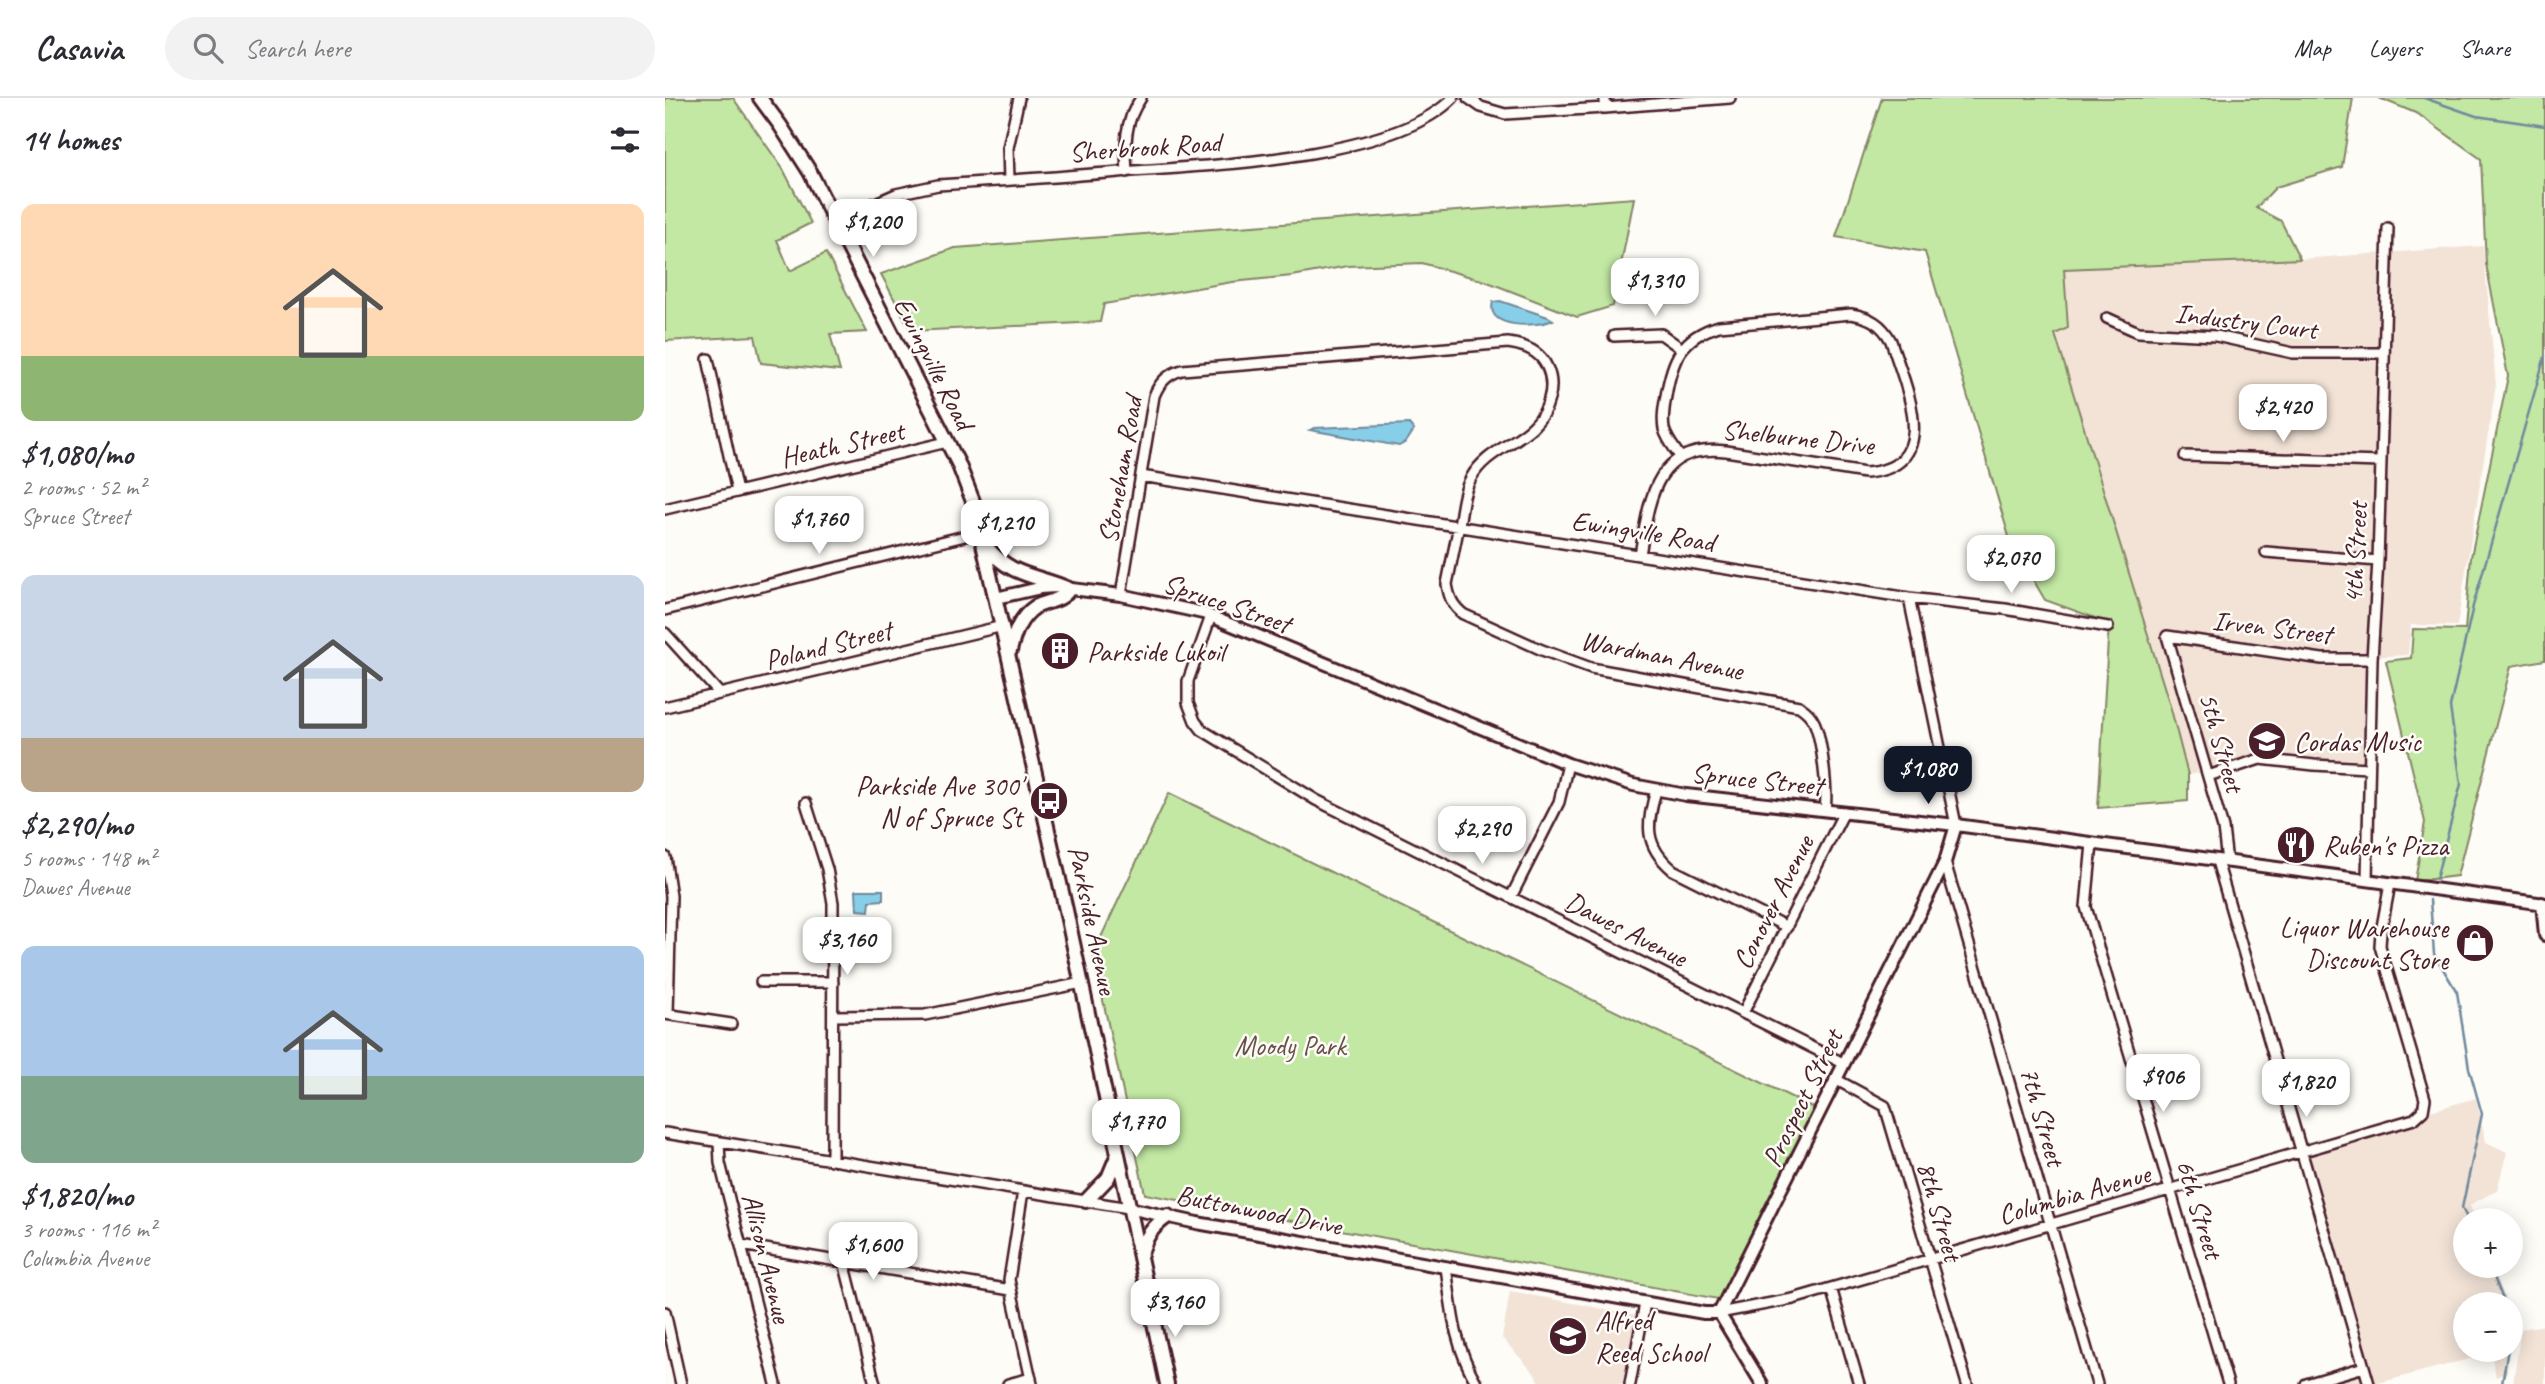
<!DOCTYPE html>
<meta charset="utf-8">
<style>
body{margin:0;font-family:Caveat,sans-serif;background:#f2f2f3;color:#2b2b33;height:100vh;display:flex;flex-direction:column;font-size:26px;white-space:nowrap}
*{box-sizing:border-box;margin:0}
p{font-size:23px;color:#7c7c81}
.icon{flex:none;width:38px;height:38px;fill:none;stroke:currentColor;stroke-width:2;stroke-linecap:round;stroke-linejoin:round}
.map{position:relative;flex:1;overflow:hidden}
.details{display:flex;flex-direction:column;background:#fff;width:665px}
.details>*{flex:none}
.fabs{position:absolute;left:1788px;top:1110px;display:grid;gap:14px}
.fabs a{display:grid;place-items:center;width:70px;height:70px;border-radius:50%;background:#fff;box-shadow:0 4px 18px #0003;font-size:35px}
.price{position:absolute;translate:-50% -60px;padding:0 16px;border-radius:14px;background:#fff;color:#222;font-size:23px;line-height:46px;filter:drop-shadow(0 2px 4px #0008)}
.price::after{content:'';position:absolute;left:50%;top:42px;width:21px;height:16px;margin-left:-10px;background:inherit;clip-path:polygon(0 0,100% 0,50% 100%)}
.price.on{background:#111827;color:#fff}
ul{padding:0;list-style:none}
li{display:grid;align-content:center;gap:14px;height:371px;padding:0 21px}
li span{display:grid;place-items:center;height:217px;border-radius:14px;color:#555}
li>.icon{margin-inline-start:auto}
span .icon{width:126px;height:126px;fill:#fffc;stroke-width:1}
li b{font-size:30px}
h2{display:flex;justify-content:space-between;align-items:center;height:84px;padding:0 21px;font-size:30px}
header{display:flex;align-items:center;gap:42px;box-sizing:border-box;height:98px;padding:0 35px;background:#fff;border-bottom:2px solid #e1e1e2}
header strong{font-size:33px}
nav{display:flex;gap:38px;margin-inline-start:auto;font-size:24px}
.search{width:490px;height:63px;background:#f2f2f3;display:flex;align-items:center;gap:18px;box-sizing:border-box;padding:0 24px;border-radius:38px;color:#7c7c81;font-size:26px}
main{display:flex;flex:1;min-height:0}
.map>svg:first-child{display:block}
.built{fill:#f2e3d6}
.green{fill:#c2e8a3;stroke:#868467;stroke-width:2}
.water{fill:#87cfe8;stroke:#6f899c;stroke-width:2}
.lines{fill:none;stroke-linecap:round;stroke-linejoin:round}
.stream{stroke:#6f899c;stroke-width:2.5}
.minor-casing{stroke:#4a1f2b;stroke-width:14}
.tertiary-casing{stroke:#4a1f2b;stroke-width:16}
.secondary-casing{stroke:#4a1f2b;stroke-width:18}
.minor{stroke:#fdfcf7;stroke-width:9}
.tertiary{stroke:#fdfcf7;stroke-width:10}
.secondary{stroke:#fdfcf7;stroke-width:12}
.labels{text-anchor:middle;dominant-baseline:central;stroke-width:5;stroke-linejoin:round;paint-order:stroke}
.street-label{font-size:28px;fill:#4a1f2b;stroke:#fdfcf7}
.poi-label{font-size:28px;fill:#4a1f2b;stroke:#fdfcf7;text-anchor:start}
.park-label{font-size:28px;fill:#685149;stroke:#fdfcf7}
</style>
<header>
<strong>Casavia</strong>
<div class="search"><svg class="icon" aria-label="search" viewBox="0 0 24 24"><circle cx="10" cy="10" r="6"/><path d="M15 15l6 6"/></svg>Search here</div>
<nav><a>Map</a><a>Layers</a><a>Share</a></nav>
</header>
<main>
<section class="details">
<h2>14 homes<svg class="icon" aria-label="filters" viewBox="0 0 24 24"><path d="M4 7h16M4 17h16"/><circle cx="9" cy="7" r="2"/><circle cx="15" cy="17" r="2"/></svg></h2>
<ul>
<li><span style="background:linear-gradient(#ffd9b3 70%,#8fb573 0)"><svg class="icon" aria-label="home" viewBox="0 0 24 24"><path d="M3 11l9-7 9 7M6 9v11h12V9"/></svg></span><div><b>$1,080/mo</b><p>2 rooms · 52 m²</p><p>Spruce Street</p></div></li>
<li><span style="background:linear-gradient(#c9d6e8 75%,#b9a48a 0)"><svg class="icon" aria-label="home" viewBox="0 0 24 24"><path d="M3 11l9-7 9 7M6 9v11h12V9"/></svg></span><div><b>$2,290/mo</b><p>5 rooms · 148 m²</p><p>Dawes Avenue</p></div></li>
<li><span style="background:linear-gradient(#a9c7e8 60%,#7fa58c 0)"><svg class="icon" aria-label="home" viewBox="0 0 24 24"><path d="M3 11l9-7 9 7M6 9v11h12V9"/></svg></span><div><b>$1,820/mo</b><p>3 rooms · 116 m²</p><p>Columbia Avenue</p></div></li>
</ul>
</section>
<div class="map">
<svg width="1880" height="1286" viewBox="0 0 1880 1286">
<rect width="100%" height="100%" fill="#fdfcf7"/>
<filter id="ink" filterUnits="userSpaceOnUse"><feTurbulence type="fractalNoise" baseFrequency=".0143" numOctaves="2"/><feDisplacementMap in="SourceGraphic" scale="14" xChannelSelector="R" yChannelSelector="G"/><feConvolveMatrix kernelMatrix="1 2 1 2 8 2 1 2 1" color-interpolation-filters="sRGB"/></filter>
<g filter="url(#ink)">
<path class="built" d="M1818,148L1831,287L1792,528L1746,527L1743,557L1707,559L1703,667L1590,661L1523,677L1506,611L1390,236L1403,230L1398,170L1635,161Z
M1811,1000L1821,1044L1842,1054L1832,1092L1805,1107L1810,1122H1801V1167H1827L1842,1206H1801V1251H1843L1842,1275L1831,1279L1826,1255L1710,1286H1634L1694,1266L1632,1051Z
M845,1193L971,1217L960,1286H876L871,1277L837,1240Z
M1880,1227V1286H1848L1856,1231Z"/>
<path class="green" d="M0,0H68L118,71L146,125L112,142L125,173L161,155L202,234L165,236L175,273L96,265L90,238L0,243Z
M1217,0H1688L1677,69L1611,89L1591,110L1616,123L1635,161L1399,171L1403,230L1390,236L1506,611L1523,677V703L1433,710L1444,525L1380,502L1345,442L1260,154L1171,139Z
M1714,0H1880V562L1846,568L1792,778L1750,783L1760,724L1721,563L1746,560L1748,531L1800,532L1806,459L1843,278L1821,166L1816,61L1753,16Z
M969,100L948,208L912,219L820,183L757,165L683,168L627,178L567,184L439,206L435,224L246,233L216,176L290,150Z
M504,695L1155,1013L1064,1203L480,1096L428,856Z"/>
<path class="water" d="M835,203L883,219L888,222C873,229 820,232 828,204Z
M744,326L749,332L741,344L734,348L645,332L649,330Z
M191,792H218V802L205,803L204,813L192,812Z"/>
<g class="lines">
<path class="stream" d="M1759,0L1811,18L1880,28
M1771,781L1796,686L1785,609L1808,508L1880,258
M1765,802L1769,856L1792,894L1804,970L1817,1016L1797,1110L1803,1122
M1824,1167L1840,1206
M1837,1286L1843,1251"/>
<g class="minor-casing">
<path id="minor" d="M803,0L816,9L840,16L940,10
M940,0V10L1065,0
M462,74C460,46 459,24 476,0
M344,82L343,50L354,0
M170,123L231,96L273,87C334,83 394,79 454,74C538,68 729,61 788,0
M1442,220L1473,234L1551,238L1628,255H1718
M949,238L996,236L1017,251
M43,261L72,394
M1520,358L1716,364
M476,378L1244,500L1340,511L1443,529
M0,411L282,344
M1601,454L1713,463
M975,457C984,403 989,345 1061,353L1200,375C1280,369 1240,288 1226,243C1217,226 1205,219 1186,216L1054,228C1016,239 1007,262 1001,298C999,309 997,320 999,331C1002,342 1010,351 1016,360
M456,497L489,298C494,285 502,276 517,272L843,245C859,247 875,253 882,269C887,280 887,291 884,301C874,343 825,345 806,380C798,394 797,411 794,427C790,447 786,466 782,486C784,499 787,507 798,516L877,552L926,570L1134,608C1140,612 1146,617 1149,624C1157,641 1163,694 1160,712
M1244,500L1291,727
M0,512L316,434
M546,518L523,583V605L530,623L537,632L651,702L1178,965
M0,535L55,596
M0,609L338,528
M1543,678L1595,661L1649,667L1703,670
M991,692C982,726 978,747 1008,772L1122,829
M141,705L162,771L168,805L167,1062
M1427,746L1421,809L1563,1286
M0,759L6,798L3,916
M1552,763L1704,1286
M1280,764L1432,1286
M1562,764L1558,730L1502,538L1657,561H1707
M1702,782L1707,561L1713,463L1723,130
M846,799L894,704L903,666
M96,884H168
M1078,915L1179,714
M0,916L66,926
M168,918L260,917L417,885
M1170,981L1220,1008L1302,1286
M0,1035L464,1110
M54,1044L55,1065L111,1286
M358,1093L344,1182L367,1286
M76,1147L346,1192
M179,1164L210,1286
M781,1169C787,1213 789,1247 812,1286
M1166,1190L1194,1286
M0,1214L16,1286
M1054,1215L1128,1201L1749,1021L1758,1013L1760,1001L1715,848L1716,834L1725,786
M343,1286L366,1280
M965,1286L980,1205
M1641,1286L1699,1269"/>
</g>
<g class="tertiary-casing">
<path id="tertiary" d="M331,500L375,490L390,489L456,497L538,515L903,666L968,687L1021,697L1291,727L1880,806
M1877,805L1880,837
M464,1110L532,1125L1039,1215H1054
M1054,1215L1280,764L1291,727
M1054,1215L1097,1286"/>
</g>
<g class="secondary-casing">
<path id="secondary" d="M95,0L115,27L145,74L293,365L309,406L401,812L502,1286
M321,448C347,480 370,476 404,491C396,504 383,502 370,509C355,519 349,536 345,553
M421,1103L443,1080L453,1056
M476,1156C481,1138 487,1129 503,1118"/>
</g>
<use href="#minor" class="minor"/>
<use href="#tertiary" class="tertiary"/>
<use href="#secondary" class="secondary"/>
</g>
</g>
<defs>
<g id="building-disc" transform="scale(2.0125)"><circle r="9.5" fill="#4a1f2b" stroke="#fdfcf7"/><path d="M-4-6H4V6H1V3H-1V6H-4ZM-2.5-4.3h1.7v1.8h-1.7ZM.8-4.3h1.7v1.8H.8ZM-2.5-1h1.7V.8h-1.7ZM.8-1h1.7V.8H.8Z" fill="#fff"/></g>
<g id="school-disc" transform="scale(2.0125)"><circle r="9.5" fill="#4a1f2b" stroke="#fdfcf7"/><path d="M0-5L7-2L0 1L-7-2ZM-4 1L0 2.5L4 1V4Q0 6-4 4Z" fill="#fff"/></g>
<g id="bus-disc" transform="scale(2.0125)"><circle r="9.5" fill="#4a1f2b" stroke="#fdfcf7"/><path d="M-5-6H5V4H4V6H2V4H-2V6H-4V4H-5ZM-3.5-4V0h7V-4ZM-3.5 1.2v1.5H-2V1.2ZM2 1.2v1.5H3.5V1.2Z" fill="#fff"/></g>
<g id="restaurant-disc" transform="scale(2.0125)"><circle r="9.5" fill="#4a1f2b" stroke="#fdfcf7"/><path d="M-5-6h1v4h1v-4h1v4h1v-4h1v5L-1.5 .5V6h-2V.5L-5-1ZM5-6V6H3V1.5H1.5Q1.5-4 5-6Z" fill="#fff"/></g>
<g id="shop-disc" transform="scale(2.0125)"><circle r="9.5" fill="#4a1f2b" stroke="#fdfcf7"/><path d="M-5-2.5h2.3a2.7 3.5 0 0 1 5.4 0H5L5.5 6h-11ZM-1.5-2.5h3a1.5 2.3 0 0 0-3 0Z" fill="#fff"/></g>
</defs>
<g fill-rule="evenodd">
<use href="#building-disc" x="395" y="553"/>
<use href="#school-disc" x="1602" y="643"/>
<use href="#bus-disc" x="384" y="703"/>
<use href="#restaurant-disc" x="1631" y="747"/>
<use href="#shop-disc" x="1810" y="845"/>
<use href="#school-disc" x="903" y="1238"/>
</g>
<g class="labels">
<g class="street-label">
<text transform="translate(480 49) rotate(-4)">Sherbrook Road</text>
<text transform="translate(1581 223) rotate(7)">Industry Court</text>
<text transform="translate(269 265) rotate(63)">Ewingville Road</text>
<text transform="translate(1133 339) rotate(6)">Shelburne Drive</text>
<text transform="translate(177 346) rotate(-13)">Heath Street</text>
<text transform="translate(455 372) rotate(-80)">Stoneham Road</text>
<text transform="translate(978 433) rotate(9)">Ewingville Road</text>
<text transform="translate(1690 455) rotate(-87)">4th Street</text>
<text transform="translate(562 505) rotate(19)">Spruce Street</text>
<text transform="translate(1607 529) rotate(7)">Irven Street</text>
<text transform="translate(163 547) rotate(-14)">Poland Street</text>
<text transform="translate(997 557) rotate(11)">Wardman Avenue</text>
<text transform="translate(1557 644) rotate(74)">5th Street</text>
<text transform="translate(1092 681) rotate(6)">Spruce Street</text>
<text transform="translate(1108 804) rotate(-63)">Conover Avenue</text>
<text transform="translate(428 822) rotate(78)">Parkside Avenue</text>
<text transform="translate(961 831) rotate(27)">Dawes Avenue</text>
<text transform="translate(1137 1000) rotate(-64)">Prospect Street</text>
<text transform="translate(1378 1018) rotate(74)">7th Street</text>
<text transform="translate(1409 1096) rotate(-16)">Columbia Avenue</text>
<text transform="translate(1535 1111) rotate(73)">6th Street</text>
<text transform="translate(594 1112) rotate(11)">Buttonwood Drive</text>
<text transform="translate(1275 1113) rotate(74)">8th Street</text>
<text transform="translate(102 1160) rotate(76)">Allison Avenue</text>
</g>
<g class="poi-label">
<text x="422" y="553">Parkside Lukoil</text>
<text x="1629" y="643">Cordas Music</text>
<text x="357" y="687" text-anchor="end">Parkside Ave 300'<tspan x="357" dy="32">N of Spruce St</tspan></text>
<text x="1658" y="747">Ruben's Pizza</text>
<text x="1783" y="829" text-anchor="end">Liquor Warehouse<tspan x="1783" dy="32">Discount Store</tspan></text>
<text x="930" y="1222">Alfred<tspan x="930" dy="32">Reed School</tspan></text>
</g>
<g class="park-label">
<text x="625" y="947">Moody Park</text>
</g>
</g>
</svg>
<div class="fabs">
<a>+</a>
<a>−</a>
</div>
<b class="price" style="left:208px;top:161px">$1,200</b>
<b class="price" style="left:990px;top:220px">$1,310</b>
<b class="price" style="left:1618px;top:346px">$2,420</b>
<b class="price" style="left:154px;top:458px">$1,760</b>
<b class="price" style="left:340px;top:462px">$1,210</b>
<b class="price" style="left:1346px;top:497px">$2,070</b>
<b class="price on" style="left:1263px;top:708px">$1,080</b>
<b class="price" style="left:817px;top:768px">$2,290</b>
<b class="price" style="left:182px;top:879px">$3,160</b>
<b class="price" style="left:1498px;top:1016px">$906</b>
<b class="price" style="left:1641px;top:1021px">$1,820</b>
<b class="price" style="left:471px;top:1061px">$1,770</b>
<b class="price" style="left:208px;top:1184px">$1,600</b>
<b class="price" style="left:510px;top:1241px">$3,160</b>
</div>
</main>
